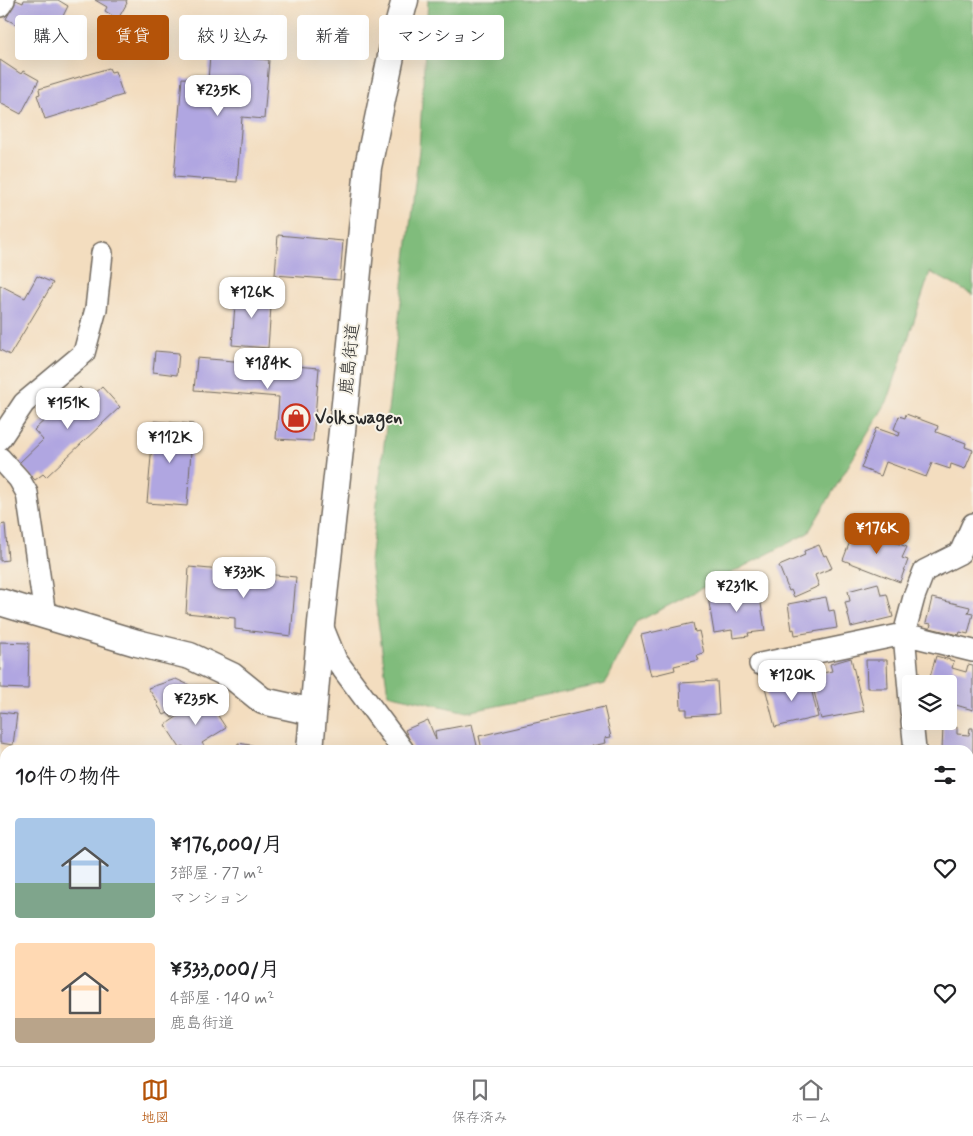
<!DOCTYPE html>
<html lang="ja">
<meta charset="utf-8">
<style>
body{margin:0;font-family:Mynerve,"Klee One",sans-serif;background:#f2f2f2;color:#202124;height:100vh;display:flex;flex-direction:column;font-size:19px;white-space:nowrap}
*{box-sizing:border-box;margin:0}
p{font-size:16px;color:#757577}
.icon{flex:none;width:28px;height:28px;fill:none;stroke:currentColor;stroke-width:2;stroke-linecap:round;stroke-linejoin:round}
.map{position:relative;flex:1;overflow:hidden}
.sheet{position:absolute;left:0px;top:745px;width:974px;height:321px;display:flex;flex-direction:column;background:#fff;border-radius:15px 15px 0 0;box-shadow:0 5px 20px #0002}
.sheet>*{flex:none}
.hud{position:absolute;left:15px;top:15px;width:500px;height:45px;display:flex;gap:10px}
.buttons{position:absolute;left:902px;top:675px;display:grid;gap:10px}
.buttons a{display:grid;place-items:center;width:55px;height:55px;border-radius:5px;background:#fff;box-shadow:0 5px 20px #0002;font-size:25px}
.price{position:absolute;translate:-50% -42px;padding:0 11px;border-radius:10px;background:#fff;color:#222;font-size:16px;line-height:32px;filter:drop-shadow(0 1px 2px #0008)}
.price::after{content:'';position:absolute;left:50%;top:30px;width:15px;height:11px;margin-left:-8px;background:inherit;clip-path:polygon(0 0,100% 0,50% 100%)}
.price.active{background:#b45309;color:#fff}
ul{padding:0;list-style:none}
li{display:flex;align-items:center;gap:15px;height:125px;padding:0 15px}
li span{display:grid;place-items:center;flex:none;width:140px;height:100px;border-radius:5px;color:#555}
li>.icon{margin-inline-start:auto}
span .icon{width:60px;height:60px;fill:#fffc;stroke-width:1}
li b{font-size:21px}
h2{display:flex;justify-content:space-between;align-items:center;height:60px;padding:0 15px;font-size:21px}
.pill{padding:0 18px;border-radius:5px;background:#fff;box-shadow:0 5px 20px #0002;font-size:18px;line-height:45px}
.pill.active{background:#b45309;color:#fff}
.tab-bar{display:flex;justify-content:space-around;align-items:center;height:70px;border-top:1px solid #e0e0e0;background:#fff;font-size:14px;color:#757577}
.tab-bar a{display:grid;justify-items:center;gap:2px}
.tab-bar .active{color:#b45309}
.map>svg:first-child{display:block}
.forest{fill:#80bc7b;stroke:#567453}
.building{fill:#b0a6e1}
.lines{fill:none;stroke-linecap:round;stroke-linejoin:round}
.minor-casing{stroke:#71695f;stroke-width:24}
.tertiary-casing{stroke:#71695f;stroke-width:29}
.minor{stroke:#fff;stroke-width:21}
.tertiary{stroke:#fff;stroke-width:26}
.labels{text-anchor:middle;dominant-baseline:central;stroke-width:4;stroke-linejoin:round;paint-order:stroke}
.street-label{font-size:18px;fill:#2b2b2b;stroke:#f7f3e8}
.poi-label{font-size:18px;font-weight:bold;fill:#2b2b2b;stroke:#f7f3e8;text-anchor:start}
</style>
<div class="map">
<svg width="973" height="1066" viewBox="0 0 973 1066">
<rect width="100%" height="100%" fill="#f7f3e8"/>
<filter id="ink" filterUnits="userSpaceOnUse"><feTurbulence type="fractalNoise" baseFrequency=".02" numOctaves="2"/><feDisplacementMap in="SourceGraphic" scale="10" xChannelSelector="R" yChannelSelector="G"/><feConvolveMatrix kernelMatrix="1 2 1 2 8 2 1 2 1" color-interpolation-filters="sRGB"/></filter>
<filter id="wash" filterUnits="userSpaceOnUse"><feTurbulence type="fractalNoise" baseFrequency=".0096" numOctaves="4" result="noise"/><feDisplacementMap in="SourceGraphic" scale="20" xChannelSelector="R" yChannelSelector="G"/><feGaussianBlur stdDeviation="1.12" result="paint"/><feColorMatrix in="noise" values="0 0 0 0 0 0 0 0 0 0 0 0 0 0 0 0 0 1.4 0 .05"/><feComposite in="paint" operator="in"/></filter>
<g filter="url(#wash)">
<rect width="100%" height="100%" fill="#f3ddbf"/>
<path class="forest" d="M428,0H973V295L930,272L888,400L808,533L637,622L605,684L467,712L388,694L370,562L419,150Z"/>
<g id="blocks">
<path class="building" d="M16,0L23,3L24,0H58L68,6L58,26L67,30L57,48L34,36L37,30L28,25L26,29L6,19Z
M95,0H127L126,2L127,3L118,19L105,11L107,7Z
M210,55L269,60L264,119L242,117L237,182L174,177L182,78L208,80Z
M0,60L21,74L23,71L39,80L21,114L0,103Z
M109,68L111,72L115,71L123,95L45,119L37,95L40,94L39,89Z
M278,235L343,241L340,280L275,275Z
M37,276L53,283L10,355L0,350V285L25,298Z
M236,290L272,293L268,348L232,345Z
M155,351L179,353L177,375L153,372Z
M197,358L319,368L313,441L276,439L279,397L194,390Z
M80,387L90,398L102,387L120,407L46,477L43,474L35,480L19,463L43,440L34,430Z
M906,414L938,426L936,432L966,443L965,447L973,450L965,469L951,464L950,469L932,463L926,477L886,462L881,476L861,468L876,428L899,436L900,432L894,429L899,416L905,418Z
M154,421L193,424L187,506L147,503Z
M5,524L8,560L0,561V525Z
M864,530L907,547L902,558L908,560L900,582L843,560L852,536L861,539Z
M819,545L824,556L826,555L832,568L815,575L819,586L794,597L791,590L789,591L779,566L805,555L804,551Z
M189,567L296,577L291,636L235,629V618L186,613Z
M878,583L881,595L887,594L893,617L851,627L845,602L850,601L848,591Z
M759,590L765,631L748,633L749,636L733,638L732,630L714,633L708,597Z
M826,597L829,611L834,610L837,628L795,635L794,629L792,630L788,604Z
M932,598L970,607L968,613L973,614L968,634L960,632L959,635L930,628L931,624L926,623Z
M693,623L695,632L699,631L704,653L697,655L699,660L674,666L675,670L651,676L641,635Z
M0,642L29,643L28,689L0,688Z
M936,656L954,661L952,668L966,672L968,665L973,666V710L949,703V684H928Z
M851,658L864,711L821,719L810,676L832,671L830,664Z
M866,660H887L888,688H867Z
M808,676L818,717L775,727L765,687Z
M176,679L189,685L195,703L172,718L168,713L164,715L157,704L158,703L148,688Z
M717,681L719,714L687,716V709H681L680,683Z
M206,697L226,728L202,743L204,746L197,750H186L183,746L180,748L165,725Z
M604,707L611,737L605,738L606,743L574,750H482L479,736Z
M0,712L17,714L13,745L0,743Z
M428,720L436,740L435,731L472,724L478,750H430V749L414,750L405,730Z
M943,727H957V734L969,735L970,728H973V770H969V750H942Z
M238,743L275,749V750H237Z
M0,816H5V881L0,880Z
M969,817H973V939L969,940Z
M306,1061H405L407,1065L307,1066Z
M457,1061H536L528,1066H460Z
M658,1061H698L688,1066H660Z
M725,1061H742L732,1066H727Z
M781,1061H790L795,1066H775Z"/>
</g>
</g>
<g filter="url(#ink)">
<use href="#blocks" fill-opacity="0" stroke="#71695f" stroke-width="1"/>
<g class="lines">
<g class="minor-casing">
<path id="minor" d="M0,6L4,0
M0,439L24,403L84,353L96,309L102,253
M0,458L19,479L27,493L45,615
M321,623L336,660L403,750
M760,664L904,634L973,651
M911,712L904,634L914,597L924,571L960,553L973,524
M912,721L915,750
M969,942L973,941
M604,1066L614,1061"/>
</g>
<g class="tertiary-casing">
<path id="tertiary" d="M0,602L137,643L190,656L232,676L263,701L313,712
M310,750L321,623L347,385L368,167L395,37L405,0
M281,1066L282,1061"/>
</g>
<use href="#minor" class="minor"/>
<use href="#tertiary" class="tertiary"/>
</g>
</g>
<defs>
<g id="shop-ring" transform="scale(1.4375)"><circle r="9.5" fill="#f7f3e8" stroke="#c8321e" stroke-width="1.5"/><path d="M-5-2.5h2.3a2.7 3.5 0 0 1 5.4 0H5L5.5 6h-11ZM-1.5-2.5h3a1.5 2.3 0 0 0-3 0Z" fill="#c8321e"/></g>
</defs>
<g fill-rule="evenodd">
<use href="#shop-ring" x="296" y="418"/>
</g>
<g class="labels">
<g class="street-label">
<text transform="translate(350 359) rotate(-84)">鹿島街道</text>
</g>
<g class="poi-label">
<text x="315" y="418">Volkswagen</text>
</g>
</g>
</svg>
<div class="buttons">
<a><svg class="icon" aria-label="layers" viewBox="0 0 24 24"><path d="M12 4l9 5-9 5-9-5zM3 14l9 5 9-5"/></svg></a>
</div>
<b class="price" style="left:218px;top:117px">¥235K</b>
<b class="price" style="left:252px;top:319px">¥126K</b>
<b class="price" style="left:268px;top:390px">¥184K</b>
<b class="price" style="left:68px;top:430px">¥151K</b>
<b class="price" style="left:170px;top:464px">¥112K</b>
<b class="price active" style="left:877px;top:555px">¥176K</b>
<b class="price" style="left:244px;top:599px">¥333K</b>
<b class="price" style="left:737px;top:613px">¥231K</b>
<b class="price" style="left:792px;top:702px">¥120K</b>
<b class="price" style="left:196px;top:726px">¥235K</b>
<div class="hud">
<a class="pill">購入</a>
<a class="pill active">賃貸</a>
<a class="pill">絞り込み</a>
<a class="pill">新着</a>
<a class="pill">マンション</a>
</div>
<section class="sheet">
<h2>10件の物件<svg class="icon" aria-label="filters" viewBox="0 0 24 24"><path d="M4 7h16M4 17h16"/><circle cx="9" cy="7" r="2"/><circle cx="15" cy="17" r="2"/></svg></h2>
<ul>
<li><span style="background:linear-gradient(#a9c7e8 65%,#7fa58c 0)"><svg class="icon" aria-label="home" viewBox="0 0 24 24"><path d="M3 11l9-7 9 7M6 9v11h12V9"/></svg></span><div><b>¥176,000/月</b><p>3部屋 · 77 m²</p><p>マンション</p></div><svg class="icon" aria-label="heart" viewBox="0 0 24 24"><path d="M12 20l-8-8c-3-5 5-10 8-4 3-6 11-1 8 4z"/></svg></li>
<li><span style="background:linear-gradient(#ffd9b3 75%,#b9a48a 0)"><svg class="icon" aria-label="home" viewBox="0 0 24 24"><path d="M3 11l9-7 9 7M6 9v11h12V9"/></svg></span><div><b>¥333,000/月</b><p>4部屋 · 140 m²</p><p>鹿島街道</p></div><svg class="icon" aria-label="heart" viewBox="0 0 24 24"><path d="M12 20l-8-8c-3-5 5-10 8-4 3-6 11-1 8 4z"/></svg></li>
</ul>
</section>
</div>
<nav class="tab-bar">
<a class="active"><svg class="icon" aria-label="map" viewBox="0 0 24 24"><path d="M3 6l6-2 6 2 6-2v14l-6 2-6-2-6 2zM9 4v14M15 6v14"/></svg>地図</a>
<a><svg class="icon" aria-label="saved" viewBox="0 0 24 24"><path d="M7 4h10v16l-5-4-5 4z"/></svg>保存済み</a>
<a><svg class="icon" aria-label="home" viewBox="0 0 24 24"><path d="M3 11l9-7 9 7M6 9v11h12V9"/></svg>ホーム</a>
</nav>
